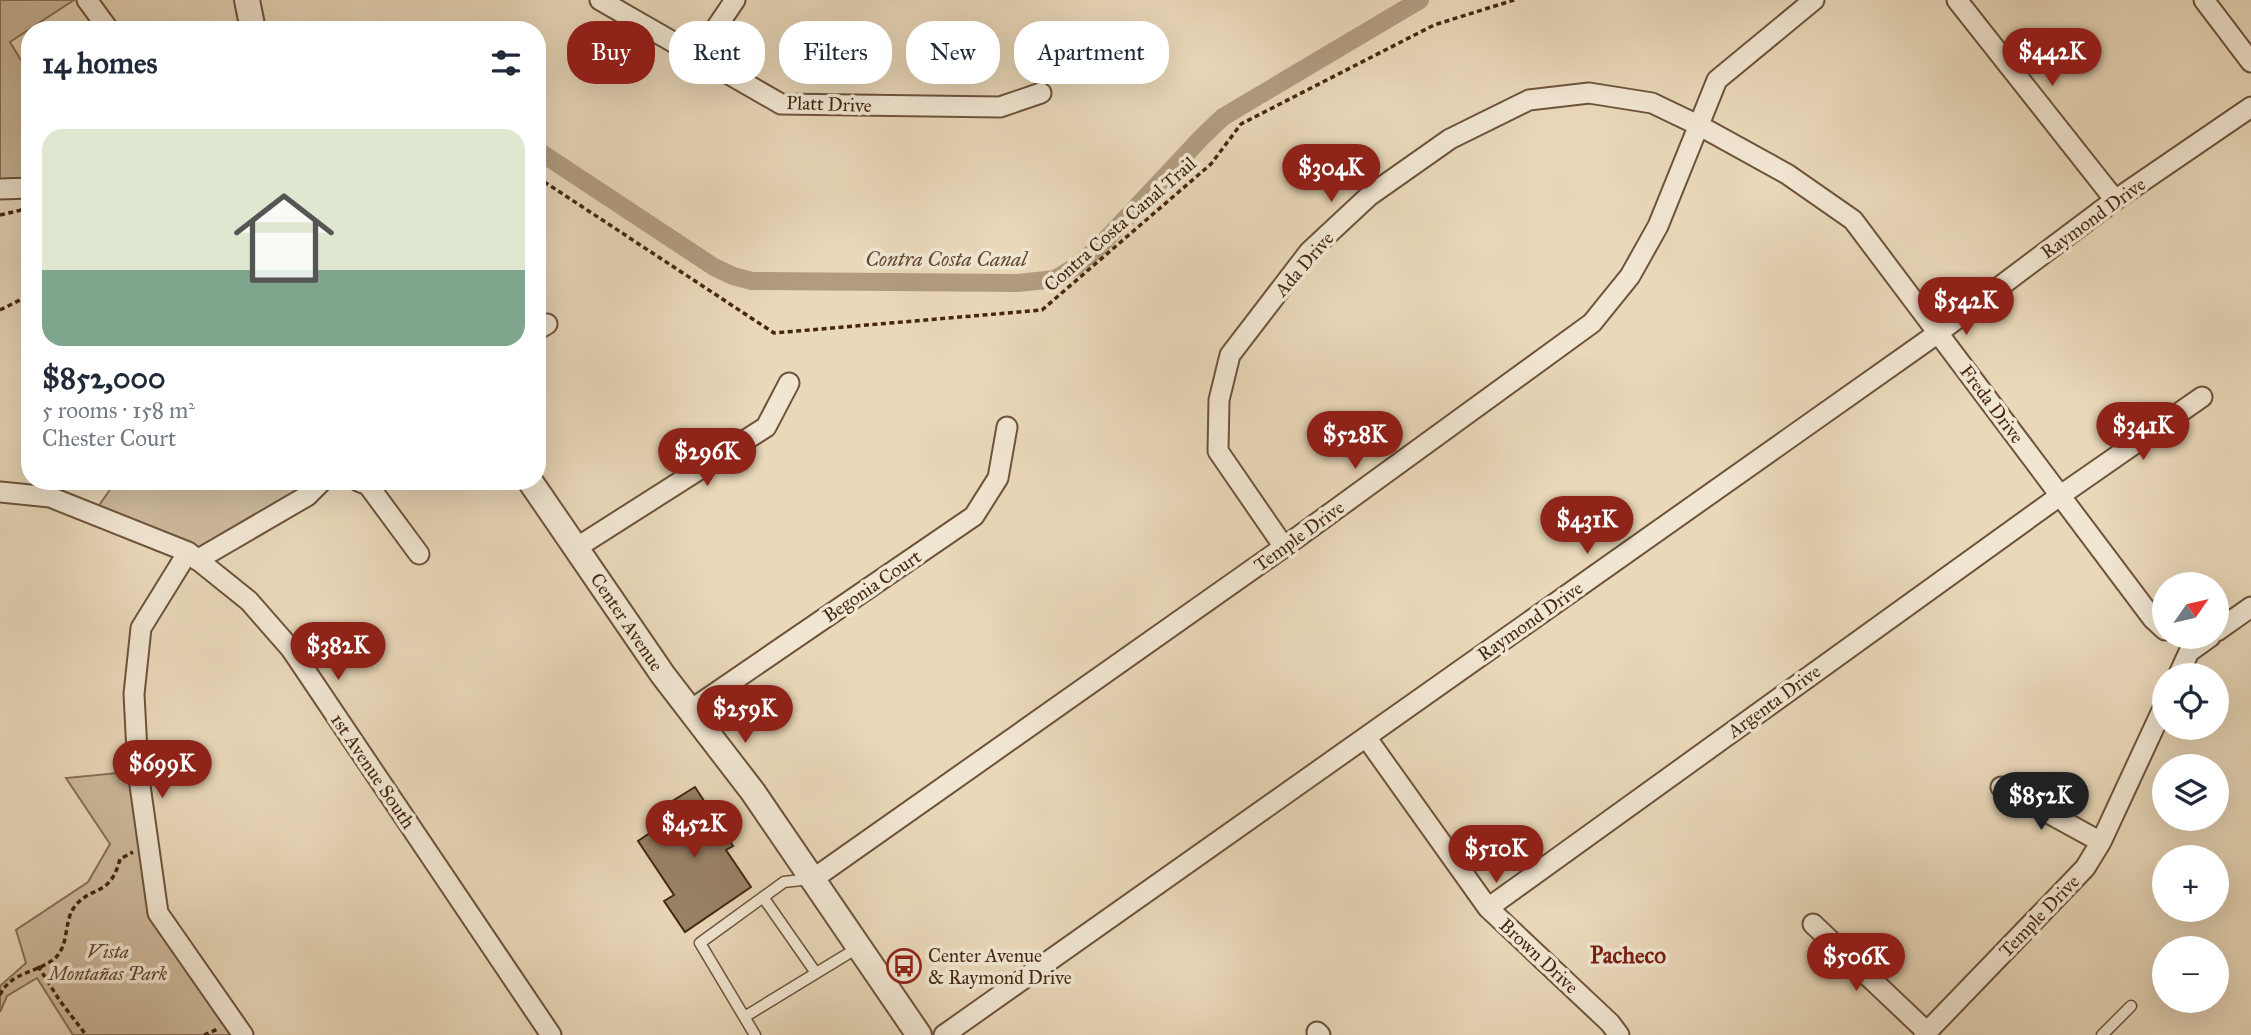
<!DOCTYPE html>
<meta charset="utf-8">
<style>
body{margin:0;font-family:"IM FELL Great Primer",serif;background:#f6f6f7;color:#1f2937;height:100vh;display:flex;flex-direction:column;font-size:26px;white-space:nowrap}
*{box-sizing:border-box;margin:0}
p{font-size:23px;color:#747a83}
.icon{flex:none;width:38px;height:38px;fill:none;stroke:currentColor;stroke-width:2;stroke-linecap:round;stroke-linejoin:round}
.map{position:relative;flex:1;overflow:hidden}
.side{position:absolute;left:21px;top:21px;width:525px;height:469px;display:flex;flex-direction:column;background:#fff;border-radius:28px;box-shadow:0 7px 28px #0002}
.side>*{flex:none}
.banner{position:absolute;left:567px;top:21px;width:665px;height:63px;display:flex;gap:14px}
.needle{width:46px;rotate:56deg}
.tools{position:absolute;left:2152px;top:572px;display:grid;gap:14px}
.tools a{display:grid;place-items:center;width:77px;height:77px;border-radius:50%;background:#fff;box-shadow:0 7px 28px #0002;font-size:35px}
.price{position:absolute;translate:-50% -60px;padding:0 16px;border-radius:24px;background:#8f2418;color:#fff;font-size:23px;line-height:46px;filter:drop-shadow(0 2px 4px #0008)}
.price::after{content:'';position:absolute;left:50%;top:42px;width:21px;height:16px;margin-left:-10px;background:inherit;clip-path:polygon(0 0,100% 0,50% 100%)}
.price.current{background:#222;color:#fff}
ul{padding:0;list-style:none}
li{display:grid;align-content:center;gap:14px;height:371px;padding:0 21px}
li span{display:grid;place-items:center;height:217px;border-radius:21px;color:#555}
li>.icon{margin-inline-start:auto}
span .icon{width:126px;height:126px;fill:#fffc;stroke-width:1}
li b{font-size:30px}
h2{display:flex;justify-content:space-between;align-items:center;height:84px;padding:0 21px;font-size:30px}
.chip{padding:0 24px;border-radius:28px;background:#fff;box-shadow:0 7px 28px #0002;font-size:24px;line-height:63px}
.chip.current{background:#8f2418;color:#fff}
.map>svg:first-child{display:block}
.green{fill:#cdba9c;stroke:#897056;stroke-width:2}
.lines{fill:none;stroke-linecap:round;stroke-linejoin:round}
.canal{stroke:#b19c80;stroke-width:18}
.building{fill:#9a8368;stroke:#452711;stroke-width:2}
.service-casing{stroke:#6e533b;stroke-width:13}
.minor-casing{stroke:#6e533b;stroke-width:23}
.tertiary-casing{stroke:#6e533b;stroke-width:28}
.path{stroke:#452711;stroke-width:3.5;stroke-dasharray:5 3.5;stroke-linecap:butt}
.service{stroke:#f1e6d2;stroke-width:10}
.minor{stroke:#f1e6d2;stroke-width:19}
.tertiary{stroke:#f1e6d2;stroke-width:24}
.labels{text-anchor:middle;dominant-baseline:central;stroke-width:7;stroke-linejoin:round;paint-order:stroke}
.street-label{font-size:19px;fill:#452711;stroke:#f1e6d2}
.park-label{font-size:19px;font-style:italic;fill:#60442d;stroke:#f1e6d2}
.poi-label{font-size:19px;fill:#452711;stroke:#f1e6d2;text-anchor:start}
.water-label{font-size:21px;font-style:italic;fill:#654a32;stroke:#f1e6d2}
.quarter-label{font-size:23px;font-weight:bold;fill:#7a1f14;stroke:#f1e6d2}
</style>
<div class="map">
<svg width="2251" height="1035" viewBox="0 0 2251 1035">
<rect width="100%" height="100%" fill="#e9d8b9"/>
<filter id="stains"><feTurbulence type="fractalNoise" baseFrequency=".00286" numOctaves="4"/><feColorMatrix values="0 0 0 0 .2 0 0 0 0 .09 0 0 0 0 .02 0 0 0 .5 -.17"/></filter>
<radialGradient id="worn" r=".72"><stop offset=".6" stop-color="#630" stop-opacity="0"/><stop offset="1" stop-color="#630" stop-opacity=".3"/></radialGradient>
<path class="green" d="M0,0H74L10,42L30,75V188L0,189Z
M116,481H322L197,560L93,514Z
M138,771L158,913L240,1035H73L37,978L7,996L0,1012V986L26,963L16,930L88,882L110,844L66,778Z"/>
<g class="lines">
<path class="canal" d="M537,150L714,267L733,276L752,281L1018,283L1055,279L1075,267L1097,249L1202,137L1223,117L1420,0"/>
</g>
<path class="building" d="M695,787L733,846L726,850L751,887L685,932L664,901L674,895L638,841L669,820L661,808Z"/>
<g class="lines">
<g class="service-casing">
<path id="service" d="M763,897L816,973
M746,1016L859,947
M755,1035L700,943L784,882L810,879
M2102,1035L2131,1006"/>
</g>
<g class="minor-casing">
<path id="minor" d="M87,0L109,30
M600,0L781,104L1000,107L1041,93
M1957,0L2115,200
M2204,0L2251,62
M697,56L735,0
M0,189L30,188
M537,330L547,324
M358,481L368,485L419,554
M0,492L50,497L188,552L249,601L291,649L551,1035
M1284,547L1218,451L1219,400L1230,355L1309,252L1369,196L1450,139L1529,100L1589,93L1652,103L1700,126L1787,174L1853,220L2153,619L2165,630
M576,548L766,427L789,383
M188,552L141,628L134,694L138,771L158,913L243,1035
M197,560L307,496L322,481
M2217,631L2251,607
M2178,676L2189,652L2210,637
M689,711L974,516L998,478L1007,427
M1366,737L1488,908L1610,1023L1619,1035
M2001,787L2101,842
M813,879L1284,547L1592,323L1630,276L1658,226L1717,80L1814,0
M1488,908L2061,495L2202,397
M1813,924L1927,1032
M1317,1032L1320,1035
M944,1035L1938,333L2115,200L2251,107
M1924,1035L2085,868L2101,842L2165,704"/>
</g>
<g class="tertiary-casing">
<path id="tertiary" d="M247,0L253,30
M530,481L663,675L753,792L919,1035"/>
</g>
<path class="path" d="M537,177L774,333L1042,310L1211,164L1241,124L1434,25L1514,0
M0,215L30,208
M0,310L30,295
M38,966L60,1001L86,1035
M0,995C10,972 39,972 54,959C69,947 64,923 73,909C90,884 110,899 120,859L133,852
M204,1035L218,1029"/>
<use href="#service" class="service"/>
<use href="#minor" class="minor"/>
<use href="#tertiary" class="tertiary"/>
</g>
<defs>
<g id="bus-ring" transform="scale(1.75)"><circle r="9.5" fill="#f1e6d2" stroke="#8f2418" stroke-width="1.5"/><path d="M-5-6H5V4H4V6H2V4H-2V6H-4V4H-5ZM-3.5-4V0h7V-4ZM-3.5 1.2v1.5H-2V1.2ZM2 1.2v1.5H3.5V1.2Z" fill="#8f2418"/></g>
</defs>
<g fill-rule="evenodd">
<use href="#bus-ring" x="904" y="966"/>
</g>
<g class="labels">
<g class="street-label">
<text transform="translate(829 104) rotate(2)">Platt Drive</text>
<text transform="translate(2093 218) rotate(-36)">Raymond Drive</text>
<text transform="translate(1120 224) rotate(-41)">Contra Costa Canal Trail</text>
<text transform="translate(1304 264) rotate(-49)">Ada Drive</text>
<text transform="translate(1992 404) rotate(53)">Freda Drive</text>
<text transform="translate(1299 536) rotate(-36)">Temple Drive</text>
<text transform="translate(872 586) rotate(-34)">Begonia Court</text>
<text transform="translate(1530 621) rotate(-35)">Raymond Drive</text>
<text transform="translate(627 622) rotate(56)">Center Avenue</text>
<text transform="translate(1774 701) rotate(-36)">Argenta Drive</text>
<text transform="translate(373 771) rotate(56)">1st Avenue South</text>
<text transform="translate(2039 916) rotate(-46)">Temple Drive</text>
<text transform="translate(1539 956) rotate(43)">Brown Drive</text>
</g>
<g class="park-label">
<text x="108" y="951">Vista<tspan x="108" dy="22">Montañas Park</tspan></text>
</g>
<g class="poi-label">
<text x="928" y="955">Center Avenue<tspan x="928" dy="22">&amp; Raymond Drive</tspan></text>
</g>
<g class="water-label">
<text x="946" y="259">Contra Costa Canal</text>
</g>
<g class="quarter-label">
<text x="1628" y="955">Pacheco</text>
</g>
</g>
<rect width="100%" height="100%" filter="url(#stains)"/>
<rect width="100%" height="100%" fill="url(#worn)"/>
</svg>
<div class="tools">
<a><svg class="needle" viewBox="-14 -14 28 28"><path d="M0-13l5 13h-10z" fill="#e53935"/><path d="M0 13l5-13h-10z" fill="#747a83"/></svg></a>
<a><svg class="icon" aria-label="locate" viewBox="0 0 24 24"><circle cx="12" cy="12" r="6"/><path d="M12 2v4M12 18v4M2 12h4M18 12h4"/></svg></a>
<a><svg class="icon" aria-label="layers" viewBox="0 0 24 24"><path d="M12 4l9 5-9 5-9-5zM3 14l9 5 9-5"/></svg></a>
<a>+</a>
<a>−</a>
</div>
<b class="price" style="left:2052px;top:88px">$442K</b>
<b class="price" style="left:1331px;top:204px">$304K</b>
<b class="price" style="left:1966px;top:337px">$542K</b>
<b class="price" style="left:2143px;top:462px">$341K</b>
<b class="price" style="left:1355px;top:471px">$528K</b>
<b class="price" style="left:707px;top:488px">$296K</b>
<b class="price" style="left:1587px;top:556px">$431K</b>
<b class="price" style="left:338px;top:682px">$382K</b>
<b class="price" style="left:745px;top:745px">$259K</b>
<b class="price" style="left:162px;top:800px">$699K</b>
<b class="price current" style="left:2041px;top:832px">$852K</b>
<b class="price" style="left:694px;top:860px">$452K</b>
<b class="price" style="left:1496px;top:885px">$510K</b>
<b class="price" style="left:1856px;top:993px">$506K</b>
<div class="banner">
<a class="chip current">Buy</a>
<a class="chip">Rent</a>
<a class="chip">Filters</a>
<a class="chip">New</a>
<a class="chip">Apartment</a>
</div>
<section class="side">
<h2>14 homes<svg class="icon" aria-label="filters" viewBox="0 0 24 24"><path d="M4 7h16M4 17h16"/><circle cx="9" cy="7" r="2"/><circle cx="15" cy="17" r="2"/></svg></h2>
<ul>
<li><span style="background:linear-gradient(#dfe7d0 65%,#7fa58c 0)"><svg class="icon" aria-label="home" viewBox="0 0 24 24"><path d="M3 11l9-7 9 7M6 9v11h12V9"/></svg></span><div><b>$852,000</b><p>5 rooms · 158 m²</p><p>Chester Court</p></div></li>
</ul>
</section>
</div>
